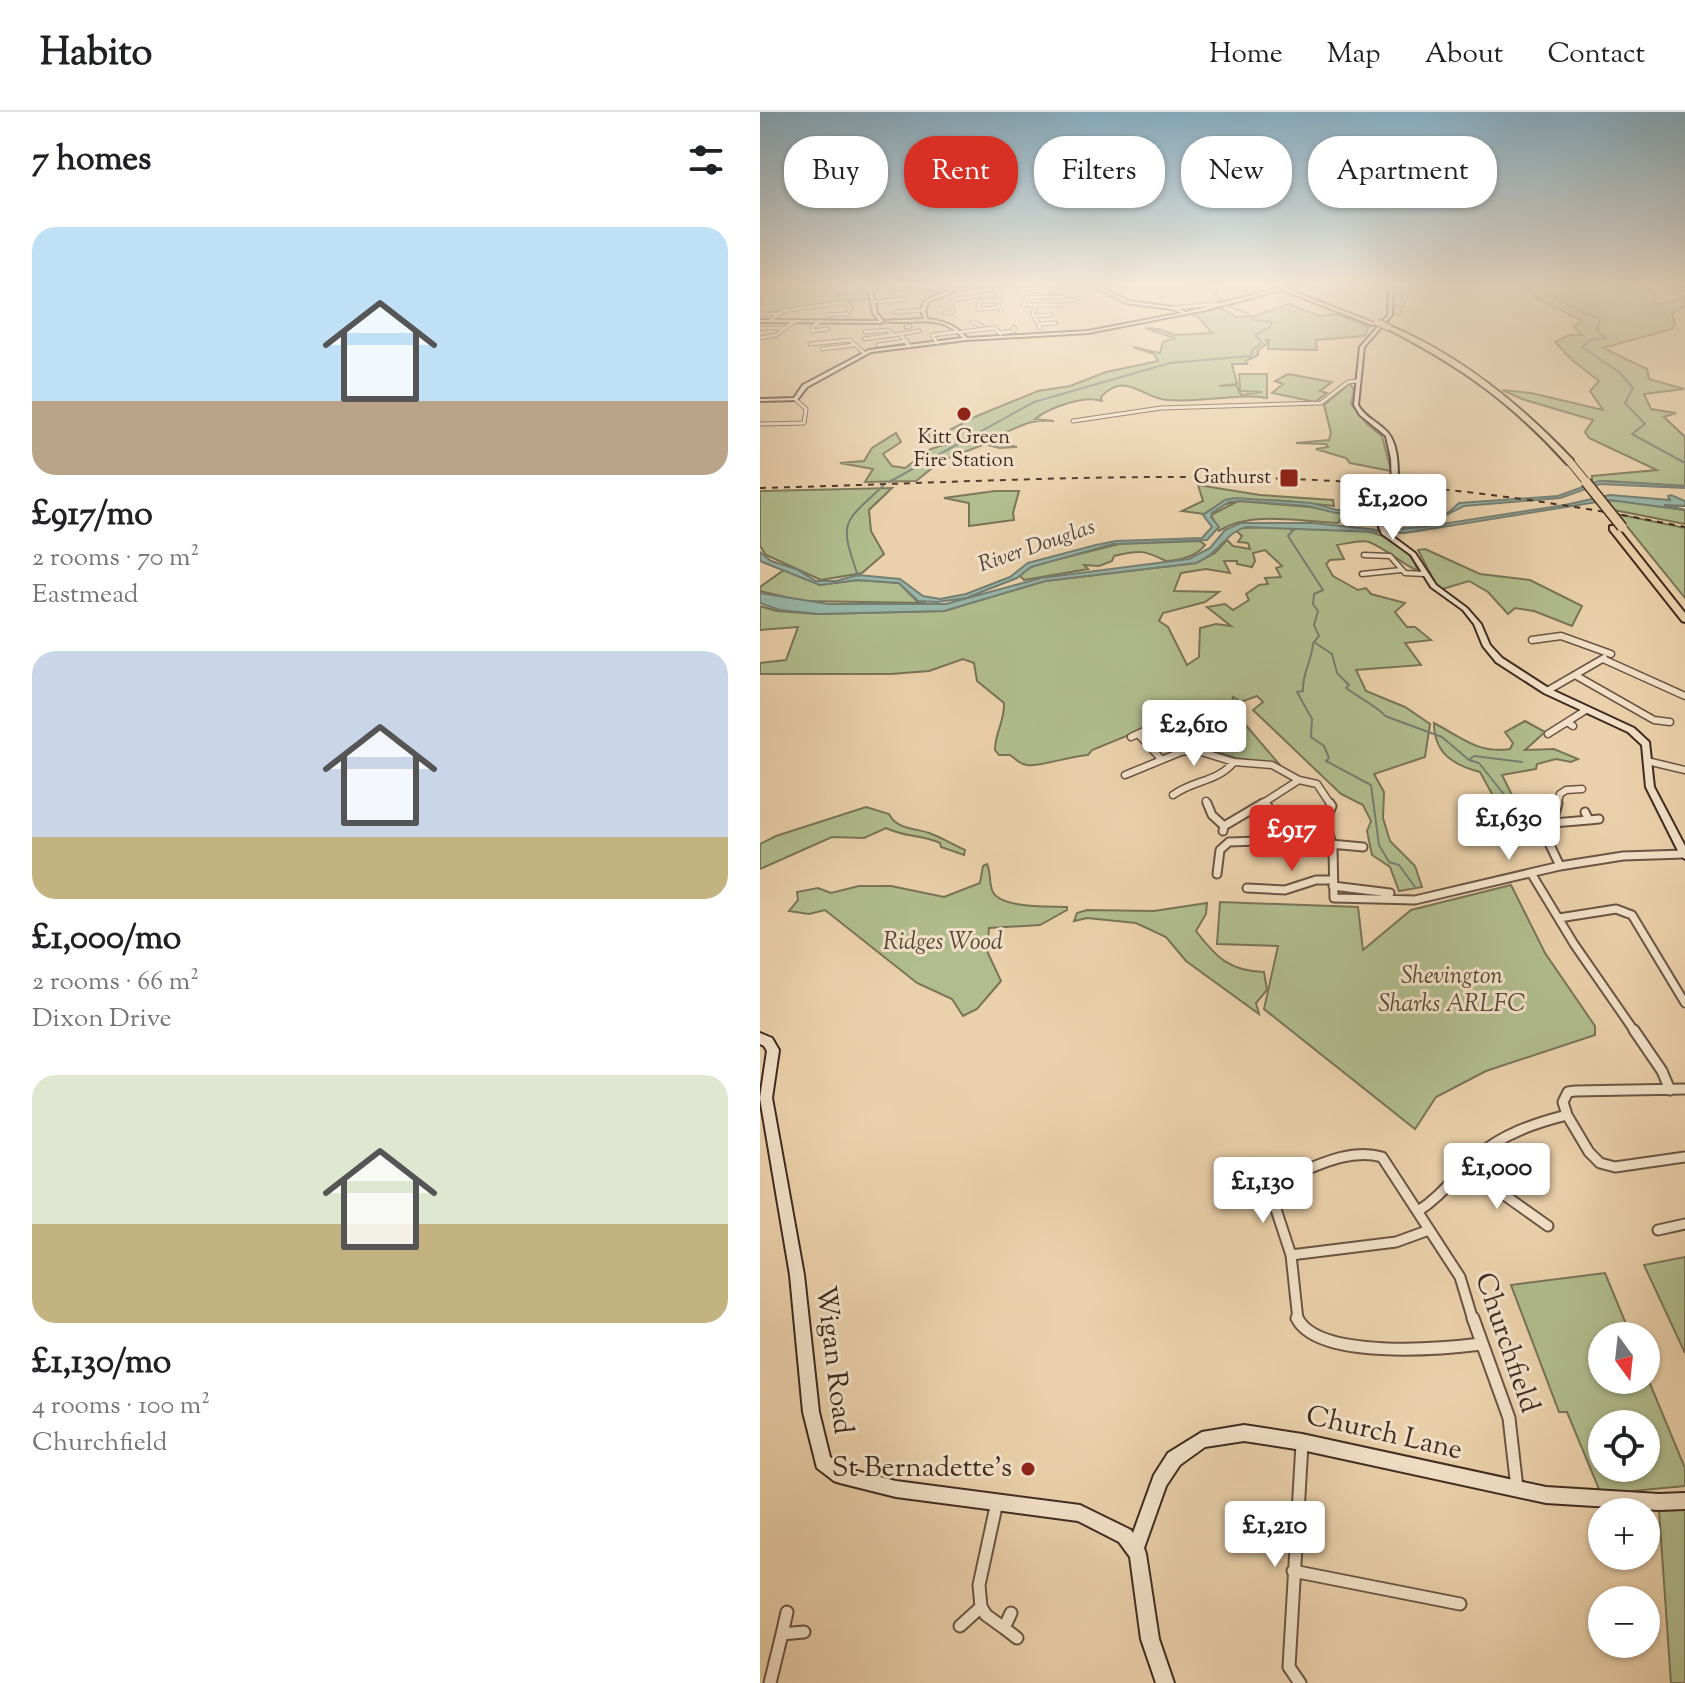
<!DOCTYPE html>
<meta charset="utf-8">
<style>
body{margin:0;font-family:"Sorts Mill Goudy",serif;background:#f6f6f6;color:#202124;height:100vh;display:flex;flex-direction:column;font-size:30px;white-space:nowrap}
*{box-sizing:border-box;margin:0}
p{font-size:26px;color:#757577}
.icon{flex:none;width:44px;height:44px;fill:none;stroke:currentColor;stroke-width:2;stroke-linecap:round;stroke-linejoin:round}
.map{position:relative;flex:1;overflow:hidden}
.drawer{display:flex;flex-direction:column;background:#fff;width:760px}
.drawer>*{flex:none}
.top-card{position:absolute;left:24px;top:24px;width:760px;height:72px;display:flex;gap:16px}
.needle{width:52px;rotate:165deg}
.fabs{position:absolute;left:828px;top:1210px;display:grid;gap:16px}
.fabs a{display:grid;place-items:center;width:72px;height:72px;border-radius:50%;background:#fff;box-shadow:0 2px 6px #0004;font-size:40px}
.price{position:absolute;translate:-50% -68px;padding:0 18px;border-radius:8px;background:#fff;color:#222;font-size:26px;line-height:52px;filter:drop-shadow(0 2px 4px #0008)}
.price::after{content:'';position:absolute;left:50%;top:48px;width:24px;height:18px;margin-left:-12px;background:inherit;clip-path:polygon(0 0,100% 0,50% 100%)}
.price.on{background:#d93025;color:#fff}
ul{padding:0;list-style:none}
li{display:grid;align-content:center;gap:16px;height:424px;padding:0 32px}
li span{display:grid;place-items:center;height:248px;border-radius:24px;color:#555}
li>.icon{margin-inline-start:auto}
span .icon{width:144px;height:144px;fill:#fffc;stroke-width:1}
li b{font-size:34px}
h2{display:flex;justify-content:space-between;align-items:center;height:96px;padding:0 32px;font-size:34px}
.chip{padding:0 28px;border-radius:32px;background:#fff;box-shadow:0 2px 6px #0004;font-size:28px;line-height:72px}
.chip.on{background:#d93025;color:#fff}
header{display:flex;align-items:center;gap:48px;box-sizing:border-box;height:112px;padding:0 40px;background:#fff;border-bottom:2px solid #e0e0e0}
header strong{font-size:38px}
nav{display:flex;gap:44px;margin-inline-start:auto;font-size:28px}
main{display:flex;flex:1;min-height:0}
.map>svg:first-child{display:block}
.green{fill:#b1bd8e;stroke:#797458;stroke-width:2;fill-rule:evenodd}
.water{fill:#98b7a9;stroke:#757f73;stroke-width:2}
.lines{fill:none;stroke-linecap:round;stroke-linejoin:round}
.stream{stroke:#757f73;stroke-width:2}
.street-far5-casing{stroke:#6c5444;stroke-width:5}
.street-far4-casing{stroke:#6c5444;stroke-width:7}
.street-far3-casing{stroke:#6c5444;stroke-width:9}
.street-far2-casing{stroke:#6c5444;stroke-width:11}
.street-far1-casing{stroke:#6c5444;stroke-width:13}
.street-casing{stroke:#6c5444;stroke-width:15}
.secondary-casing{stroke:#412b21;stroke-width:4}
.highway-casing{stroke:#412b21;stroke-width:4}
.street-far5{stroke:#f2e1c8;stroke-width:3}
.street-far4{stroke:#f2e1c8;stroke-width:4}
.street-far3{stroke:#f2e1c8;stroke-width:6}
.street-far2{stroke:#f2e1c8;stroke-width:7}
.street-far1{stroke:#f2e1c8;stroke-width:9}
.street{stroke:#f2e1c8;stroke-width:11}
.secondary{fill:#f2e1c8;fill-rule:evenodd}
.highway{fill:#ebd1ab;fill-rule:evenodd}
.rail{stroke:#412b21;stroke-width:2;stroke-dasharray:6 6;stroke-linecap:butt}
.highway-bridge-far2-casing{stroke:#412b21;stroke-width:8;stroke-linecap:butt}
.highway-bridge-far1-casing{stroke:#412b21;stroke-width:9;stroke-linecap:butt}
.highway-bridge-casing{stroke:#412b21;stroke-width:12;stroke-linecap:butt}
.highway-bridge-far2{stroke:#ebd1ab;stroke-width:6}
.highway-bridge-far1{stroke:#ebd1ab;stroke-width:7}
.highway-bridge{stroke:#ebd1ab;stroke-width:9}
.poi-dot{fill:#8f2418;stroke:#f2e1c8;stroke-width:3}
.labels{text-anchor:middle;dominant-baseline:central;stroke-width:6;stroke-linejoin:round;paint-order:stroke}
.far-poi-label{font-size:20px;fill:#412b21;stroke:#f2e1c8}
.far-water-label{font-size:22px;font-style:italic;fill:#52473c;stroke:#f2e1c8}
.park-label{font-size:24px;font-style:italic;fill:#574837;stroke:#f2e1c8}
.near-street-label{font-size:28px;fill:#412b21;stroke:#f2e1c8}
.near-poi-label{font-size:28px;fill:#412b21;stroke:#f2e1c8;text-anchor:end}
</style>
<header>
<strong>Habito</strong>
<nav><a>Home</a><a>Map</a><a>About</a><a>Contact</a></nav>
</header>
<main>
<section class="drawer">
<h2>7 homes<svg class="icon" aria-label="filters" viewBox="0 0 24 24"><path d="M4 7h16M4 17h16"/><circle cx="9" cy="7" r="2"/><circle cx="15" cy="17" r="2"/></svg></h2>
<ul>
<li><span style="background:linear-gradient(#bfe0f5 70%,#b9a48a 0)"><svg class="icon" aria-label="home" viewBox="0 0 24 24"><path d="M3 11l9-7 9 7M6 9v11h12V9"/></svg></span><div><b>£917/mo</b><p>2 rooms · 70 m²</p><p>Eastmead</p></div></li>
<li><span style="background:linear-gradient(#c9d6e8 75%,#c2b280 0)"><svg class="icon" aria-label="home" viewBox="0 0 24 24"><path d="M3 11l9-7 9 7M6 9v11h12V9"/></svg></span><div><b>£1,000/mo</b><p>2 rooms · 66 m²</p><p>Dixon Drive</p></div></li>
<li><span style="background:linear-gradient(#dfe7d0 60%,#c2b280 0)"><svg class="icon" aria-label="home" viewBox="0 0 24 24"><path d="M3 11l9-7 9 7M6 9v11h12V9"/></svg></span><div><b>£1,130/mo</b><p>4 rooms · 100 m²</p><p>Churchfield</p></div></li>
</ul>
</section>
<div class="map">
<svg width="925" height="1571" viewBox="0 0 925 1571">
<rect width="100%" height="100%" fill="#ebd1ab"/>
<filter id="stains"><feTurbulence type="fractalNoise" baseFrequency=".0025" numOctaves="4"/><feColorMatrix values="0 0 0 0 .2 0 0 0 0 .09 0 0 0 0 .02 0 0 0 .5 -.17"/></filter>
<radialGradient id="worn" r=".72"><stop offset=".6" stop-color="#630" stop-opacity="0"/><stop offset="1" stop-color="#630" stop-opacity=".3"/></radialGradient>
<path class="green" d="M25,171L68,172L79,183L110,179L113,186L0,202V175Z
M764,171H882L894,180L895,191C910,194 914,188 925,183V194L912,201L915,212L912,217L843,236L887,257L889,267L924,277L884,282L891,297L916,301L904,305L925,325V374L847,369L832,371V364L897,358L829,326L825,320L833,308L762,287L742,278L771,281L843,298L830,279L839,269L812,248L795,230L809,223H822L814,215L822,209L775,185Z
M529,192L560,204L577,202L609,215L605,224L556,228L557,238L508,237L509,228H506L508,231L498,238V243L486,249L487,252H472L477,272L459,274L476,273L481,283L502,280L480,279L479,262H507V286C475,281 441,291 408,288C383,287 365,258 341,285L342,289C325,283 290,295 275,307L294,309C261,307 262,317 233,324L242,332L257,335L239,336L225,332L181,349L156,369L105,370L113,357L80,351L104,349L112,336L136,321L141,330L123,342L132,354L145,356L171,337L184,333L178,326L168,325L170,322H182L217,304L278,279L310,274L346,260L398,249L394,242L373,235L400,241L403,230L414,226L385,216L399,217L415,223L452,221L439,206L430,201L459,195L476,205L495,204Z
M528,262L572,270L560,279L567,281L555,290L512,281L523,272L515,269Z
M590,271L594,279L591,292L608,313L622,324L631,359L590,351L586,346L556,337L568,335L566,332L536,331L569,328L571,321L564,293Z
M438,373L500,383L573,388L574,394C534,391 477,378 444,402L422,399L443,389Z
M132,376L109,398L111,419L124,442L102,461L61,468L6,443L0,434V379Z
M235,379H259L253,401L254,408L209,414V391L184,386Z
M857,388L925,398V412L854,398L846,389Z
M478,389L551,395L584,402L578,411C542,410 490,398 459,419L451,403Z
M857,402L925,416V486Z
M521,415L534,418V415H540C580,416 642,412 658,459C640,451 627,437 609,430C601,427 586,432 577,433L584,447L570,448L566,452L573,464L598,478L606,476L611,482L645,491L635,500L647,515H655L671,528L645,531L661,553L596,558L606,579L645,595L670,612L665,645L614,662L624,680L623,706L630,729L655,754L662,775L639,779L630,755L612,743L607,719L611,709L603,693L581,682L493,598L503,590L497,584L481,590L473,585L471,596L519,652L476,646L448,637L450,631L445,617L430,606L403,609L332,638L328,643C311,644 279,655 267,653C259,652 256,647 250,643H239L235,638C235,620 245,609 244,591L217,569L214,551L203,547L169,559L131,562H0V551L26,548L38,515L0,518V494L17,499L58,502L184,499L285,469L436,451L455,441L467,428L473,434L490,437L488,431L478,430L482,424L475,418L480,416ZM505,438L522,454L516,456L521,465L505,466L508,472L499,473L486,482L489,488L473,498L465,492L447,495L471,514L456,512L440,516L439,545L427,553L408,515L399,509L403,501L445,490L459,480L414,479L421,461L446,457L470,461L464,449H477V452L492,455L495,449L493,441Z
M440,429L445,433C436,445 421,448 406,449C386,439 381,437 354,444L352,449L339,454L324,453L328,457L264,468L260,464L268,456L279,452L359,432Z
M665,437L720,462L770,468L822,494L812,514L774,499L755,496L748,502L728,480L709,469L679,478L658,438Z
M24,458L60,473L97,468L139,471L157,489L166,491L42,489L0,479V475Z
M765,609L785,620L765,638L794,637L818,647L811,650L796,647L777,652L776,657L742,663L758,695L737,691L720,660C693,653 674,641 674,611C701,625 718,642 750,637L753,631L745,620Z
M106,695L129,702C137,718 155,716 169,721C181,725 193,733 205,738L204,743L181,735L180,731C162,723 144,725 126,716L104,726L72,725L0,757V732L16,724Z
M227,752C231,761 229,769 232,778C238,797 291,794 307,795V798L280,813L229,816L227,839L241,869L217,897L203,904L192,887L157,871L65,798L49,802L29,799L38,788L37,780L58,776L71,781L99,774H131L184,785L220,771L223,754Z
M751,773L785,841L835,914V923L726,959L676,985L655,1017L504,897L518,834L457,832L460,790L598,795L603,838L651,798Z
M447,791L446,802L436,819C456,845 469,859 504,860L507,878L496,891L499,902L426,849L406,825L376,811L327,806L314,809L317,801L327,798L394,799Z
M925,1145V1241L884,1153Z
M845,1161L871,1224H842V1268H886V1262L925,1356V1374L841,1382L807,1300H799L751,1173ZM842,1312H886V1356H842Z
M925,1397V1571H911L899,1399Z"/>
<path class="water" d="M839,369L925,374V376L840,372L800,386L704,394L684,404L656,398L576,401L548,394L481,389L469,390L452,401L451,405L459,415L447,428L353,432L271,455L257,466L206,486L177,490L158,489L139,471L97,468L60,473L0,449V440L11,449L36,457L56,469H76L98,463L140,467L163,484L180,487L206,482L250,465L268,451L336,433L356,429L442,426L452,415L443,403L465,388L475,386L551,391L577,398L659,395L688,401L699,391L798,384Z
M850,383L910,388L908,384L911,383L925,389V394L904,393L925,398L849,388L645,421L486,415C467,419 459,442 436,451L285,469L184,499L58,502L20,498L0,491V481L68,492H186L281,466L429,447L450,436L465,418L481,411H553L618,418L663,415L805,393Z"/>
<g class="lines">
<path class="stream" d="M416,171L455,177
M456,171L458,174L454,182L464,191
M781,171L799,189L840,207L837,219L846,226L831,228L822,235L859,260L873,276L865,291L885,312L872,322L925,351
M129,370L274,290L410,251L491,244L493,237L502,231L495,223L509,216L512,210L493,208L489,202L465,193
M533,418L528,424L563,478L554,482L553,492L558,499L554,513L559,524L554,530L572,542L577,561L589,573L586,576C595,583 621,597 625,604L682,625L709,648
M98,464C79,409 82,412 123,374
M553,531C552,549 542,561 543,579L537,580L552,607L551,625L564,634L569,646L566,649L611,673L619,733L629,750L639,753L655,775
M754,695L719,651L709,648L714,644L762,650"/>
<g class="street-far5-casing">
<path id="street-far5" d="M70,171L77,179L85,178
M634,172L646,186L636,199L640,201
M137,174L136,182H154
M110,176L150,173L191,177
M265,186L304,185
M303,188H315
M113,190L146,187L172,175
M301,193H263L270,180L307,178
M275,194L273,202L280,216
M413,196L457,192
M218,197L238,196L241,174
M218,197L220,189H240
M135,200L163,198
M184,201L193,200L191,190L196,187L239,181
M1,202H16
M274,204L291,203
M10,209L23,199L78,191H86L91,196L87,202L68,203
M61,209L52,215V219L68,217
M212,210L222,214
M279,212L295,211
M146,215L150,214
M0,216H26
M105,220L128,218L133,223
M201,220L234,216L241,222
M239,221L254,219V215
M140,222L159,219
M0,226L16,223L35,209
M104,227L140,222L149,234
M177,231L172,223L196,220
M50,232L90,228L104,241
M118,233L147,229
M62,237L94,233
M313,309L401,296L561,291L588,270L597,269
M0,312L44,311L46,297L35,287"/>
</g>
<g class="street-far4-casing">
<path id="street-far4" d="M604,443L630,444L645,461L664,462
M602,462L641,458"/>
</g>
<g class="street-far3-casing">
<path id="street-far3" d="M772,528L801,524L851,542
M843,547L925,584
M815,563L894,608L910,610
M787,579L844,546
M427,609L441,621V638
M807,610L826,598
M378,622L401,647
M788,622L807,610L813,614
M371,625L386,618
M887,649L925,658
M365,663L421,640L435,638L474,650L512,653L539,668L557,672L571,693
M413,683C435,667 456,671 474,650
M446,689L448,693
M505,690L508,693
M500,693L539,668
M797,693L800,682L806,678L822,677"/>
</g>
<g class="street-far2-casing">
<path id="street-far2" d="M447,691L452,703L464,714L463,719
M506,691L515,709L529,721L527,728
M570,691L572,694L566,709L573,737L574,786L655,788L800,754L863,744L924,742
M798,691L788,729L800,754
M825,700L829,708L839,707
M793,711L829,708
M464,714L503,691
M469,730L527,728L603,735
M771,761L814,832L875,920
M457,762L460,738L469,730
M573,774L630,781
M487,776L525,778L556,768H573
M799,806L856,797L872,803L925,891"/>
</g>
<g class="street-far1-casing">
<path id="street-far1" d="M874,918L902,959L910,978
M925,977L815,979L808,980L803,990L807,1003L829,1040L840,1051L855,1055L925,1045
M705,1055L788,1114
M508,1073L531,1143
M463,1080C478,1078 493,1077 507,1073C544,1062 583,1034 622,1045L700,1165L713,1208
M658,1099C682,1084 696,1062 717,1044C743,1022 775,1011 807,1003
M898,1118L925,1112
M538,1208L531,1143L636,1130L669,1118"/>
</g>
<g class="street-casing">
<path id="street" d="M537,1206C558,1248 681,1237 721,1232
M713,1206L749,1306L757,1376
M533,1459L700,1492
M221,1495L219,1473L237,1390
M27,1500L22,1522L44,1520
M251,1501L244,1516L257,1526
M200,1514L221,1495L226,1503L244,1516
M10,1571L22,1522
M540,1571L529,1555L542,1332"/>
</g>
<g class="secondary-casing">
<path id="secondary" d="M107,171H111L117,201L123,209L121,211L0,210V208L119,209L113,201Z
M207,171H333L368,189L413,195L426,200L540,171H547L446,198L328,221L206,228L111,240L47,275L37,288L0,289V287L34,286L43,273L109,238L203,226C178,199 153,214 123,209L164,207L161,198L165,188ZM331,173L366,191L412,197L422,201L328,219L207,226C195,213 184,209 167,207L165,198L168,190L207,174Z
M629,171H633L632,203L604,235L598,293C604,304 614,308 623,316C639,328 638,354 638,373L618,385L615,391L627,420L655,441L676,473L707,496L721,512L730,533L742,546L790,577L874,616L889,630L894,675L925,734V747L920,743L886,675L882,633L868,620L784,581L736,550L723,534L714,512L703,498L671,475L651,443L622,422L609,391L614,383L632,372L631,347L626,324L600,303L594,293L600,235L628,203Z
M0,921L12,926L19,938L12,986L44,1163L59,1300L70,1345L84,1356L136,1369L320,1393L371,1418L373,1421L394,1363L408,1341L442,1320L484,1313L542,1322L786,1375L899,1382L925,1381V1397L899,1398L786,1391L542,1338L484,1329L445,1335L420,1353L406,1374L384,1436L386,1442L399,1527L414,1571H396L381,1527L370,1445L359,1430L318,1409L136,1385L80,1371L74,1369L57,1356L43,1300L30,1163L0,986L7,939L4,934L0,932Z"/>
</g>
<g class="highway-casing">
<path id="highway" d="M505,171H512L617,212L612,213Z
M628,213C700,243 760,292 813,348V352H807C751,290 700,254 626,216Z
M850,414H856L925,501V510L922,509L850,418Z"/>
</g>
<use href="#street-far5" class="street-far5"/>
<use href="#street-far4" class="street-far4"/>
<use href="#street-far3" class="street-far3"/>
<use href="#street-far2" class="street-far2"/>
<use href="#street-far1" class="street-far1"/>
<use href="#street" class="street"/>
<use href="#secondary" class="secondary"/>
<use href="#highway" class="highway"/>
<path class="rail" d="M0,376C202,371 405,357 607,371C714,378 820,394 925,415"/>
<g class="highway-bridge-far2-casing">
<path id="highway-bridge-far2" d="M527,177L530,178
M617,210L628,215"/>
</g>
<g class="highway-bridge-far1-casing">
<path id="highway-bridge-far1" d="M810,350L828,372"/>
</g>
<g class="highway-bridge-casing">
<path id="highway-bridge" d="M826,370L862,415"/>
</g>
<use href="#highway-bridge-far2" class="highway-bridge-far2"/>
<use href="#highway-bridge-far1" class="highway-bridge-far1"/>
<use href="#highway-bridge" class="highway-bridge"/>
</g>
<linearGradient id="sky" x2="0" y2="1"><stop stop-color="#88b5cf"/><stop offset="0.44" stop-color="#f6ead9"/><stop offset="1" stop-color="#f6ead9" stop-opacity="0"/></linearGradient>
<rect width="925" height="391" fill="url(#sky)"/>
<g class="poi-dot">
<circle cx="204" cy="302" r="8"/>
<rect x="519" y="356" width="20" height="20" rx="4"/>
<circle cx="268" cy="1357" r="8"/>
</g>
<g class="labels">
<g class="far-poi-label">
<text x="204" y="326">Kitt Green<tspan x="204" dy="23">Fire Station</tspan></text>
<text x="511" y="366" text-anchor="end">Gathurst</text>
</g>
<g class="far-water-label">
<text transform="translate(277 435) rotate(-19)">River Douglas</text>
</g>
<g class="park-label">
<text x="183" y="831">Ridges Wood</text>
<text x="692" y="865">Shevington<tspan x="692" dy="28">Sharks ARLFC</tspan></text>
</g>
<g class="near-street-label">
<text transform="translate(746 1231) rotate(71)">Churchfield</text>
<text transform="translate(73 1248) rotate(83)">Wigan Road</text>
<text transform="translate(624 1322) rotate(13)">Church Lane</text>
</g>
<g class="near-poi-label">
<text x="252" y="1357">St Bernadette's</text>
</g>
</g>
<rect width="100%" height="100%" filter="url(#stains)"/>
<rect width="100%" height="100%" fill="url(#worn)"/>
</svg>
<div class="fabs">
<a><svg class="needle" viewBox="-14 -14 28 28"><path d="M0-13l5 13h-10z" fill="#e53935"/><path d="M0 13l5-13h-10z" fill="#757577"/></svg></a>
<a><svg class="icon" aria-label="locate" viewBox="0 0 24 24"><circle cx="12" cy="12" r="6"/><path d="M12 2v4M12 18v4M2 12h4M18 12h4"/></svg></a>
<a>+</a>
<a>−</a>
</div>
<b class="price" style="left:633px;top:430px">£1,200</b>
<b class="price" style="left:434px;top:656px">£2,610</b>
<b class="price" style="left:749px;top:750px">£1,630</b>
<b class="price on" style="left:532px;top:761px">£917</b>
<b class="price" style="left:737px;top:1099px">£1,000</b>
<b class="price" style="left:503px;top:1113px">£1,130</b>
<b class="price" style="left:515px;top:1457px">£1,210</b>
<div class="top-card">
<a class="chip">Buy</a>
<a class="chip on">Rent</a>
<a class="chip">Filters</a>
<a class="chip">New</a>
<a class="chip">Apartment</a>
</div>
</div>
</main>
